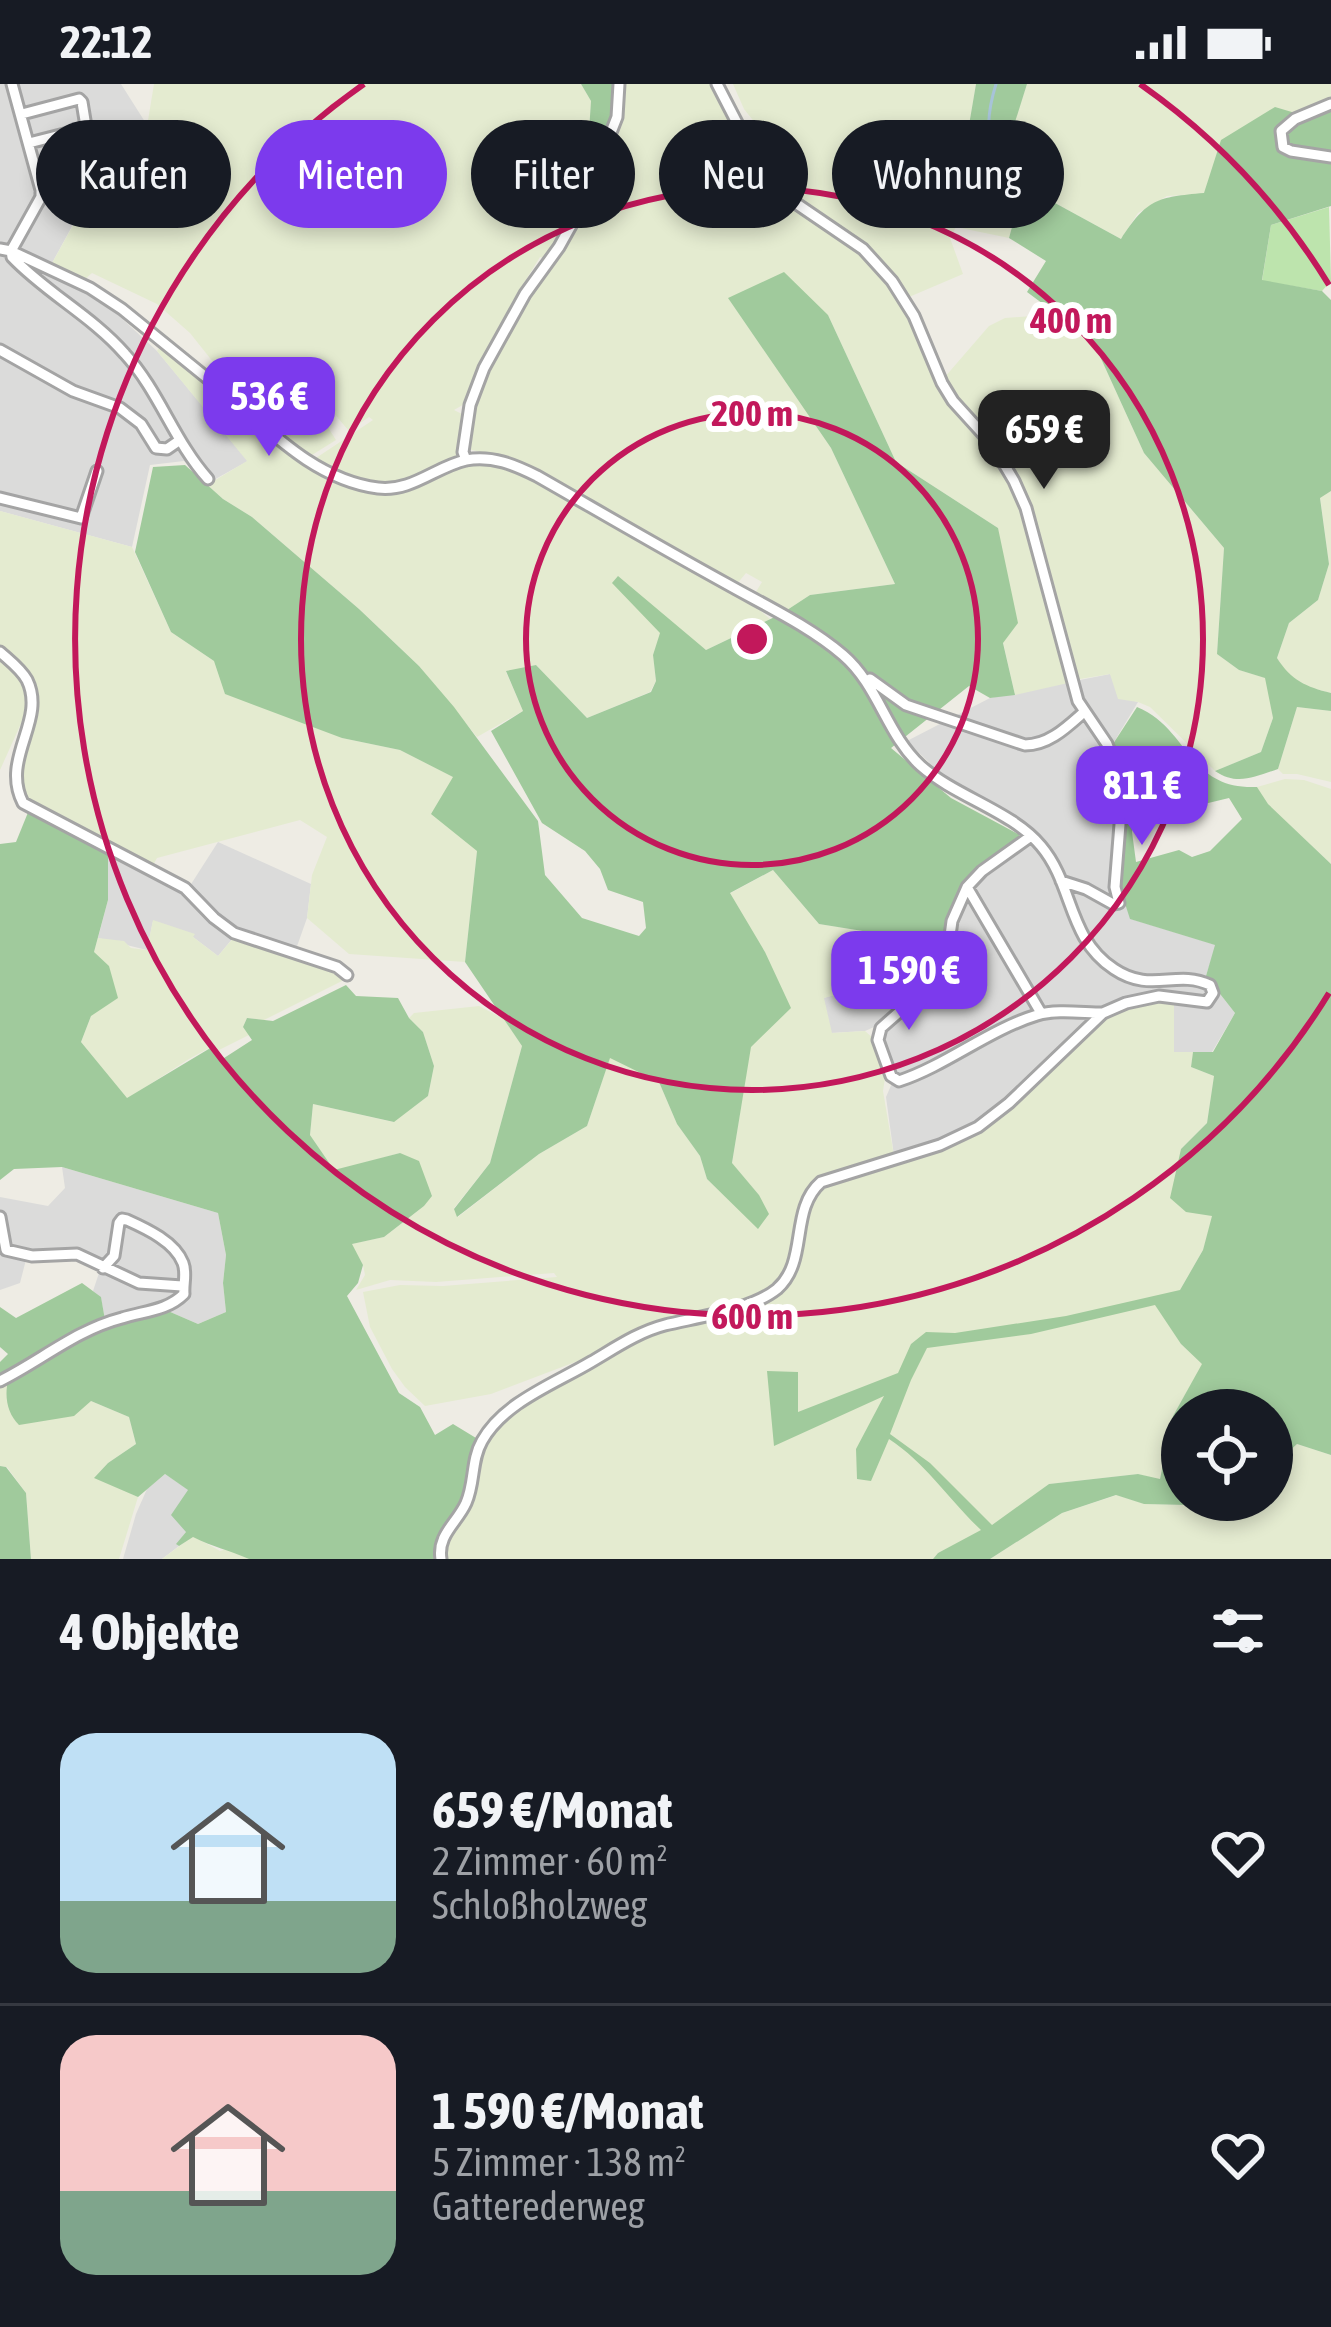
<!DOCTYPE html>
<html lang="de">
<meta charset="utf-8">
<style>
body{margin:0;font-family:"Asap Condensed",sans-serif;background:#20242c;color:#f1f3f6;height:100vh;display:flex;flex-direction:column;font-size:45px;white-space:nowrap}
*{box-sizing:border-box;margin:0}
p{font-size:39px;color:#9ea1a6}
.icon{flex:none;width:66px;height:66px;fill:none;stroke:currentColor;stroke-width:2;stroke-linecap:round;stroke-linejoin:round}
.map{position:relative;height:1475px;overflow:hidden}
.drawer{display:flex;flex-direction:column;background:#171b24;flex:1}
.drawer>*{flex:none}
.banner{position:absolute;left:36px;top:36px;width:1260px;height:108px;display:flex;gap:24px}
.fabs{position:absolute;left:1161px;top:1305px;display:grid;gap:24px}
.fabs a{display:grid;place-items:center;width:132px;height:132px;border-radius:50%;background:#171b24;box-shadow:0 6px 18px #0003;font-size:60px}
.price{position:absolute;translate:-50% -102px;padding:0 27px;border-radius:24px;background:#7c3aed;color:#fff;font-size:39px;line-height:78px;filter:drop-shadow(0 3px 6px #0008)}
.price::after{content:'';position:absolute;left:50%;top:72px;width:36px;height:27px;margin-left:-18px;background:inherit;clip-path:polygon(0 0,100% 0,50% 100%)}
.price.on{background:#222;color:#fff}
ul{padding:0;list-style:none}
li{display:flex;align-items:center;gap:36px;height:300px;padding:0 60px}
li+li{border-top:3px solid #363941}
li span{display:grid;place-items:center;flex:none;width:336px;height:240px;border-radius:36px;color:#555}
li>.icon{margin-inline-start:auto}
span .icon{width:144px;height:144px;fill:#fffc;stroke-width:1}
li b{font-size:51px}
h2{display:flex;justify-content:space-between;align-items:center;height:144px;padding:0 60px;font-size:51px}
.chip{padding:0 42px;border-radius:54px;background:#171b24;box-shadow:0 6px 18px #0003;font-size:42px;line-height:108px}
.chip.on{background:#7c3aed;color:#fff}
.status{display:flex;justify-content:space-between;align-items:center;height:84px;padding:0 60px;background:#171b24;direction:ltr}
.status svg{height:33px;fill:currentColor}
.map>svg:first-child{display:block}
.residential{fill:#dbdbda}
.farmland{fill:#e4ebd0}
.grass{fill:#bde4ad}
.forest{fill:#a0ca9c;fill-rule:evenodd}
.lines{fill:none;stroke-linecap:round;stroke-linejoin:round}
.stream{stroke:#a7c3d8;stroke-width:3}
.minor-casing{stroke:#a4a4a4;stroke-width:15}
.minor{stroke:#fff;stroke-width:9}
.ring{fill:none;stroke:#c2185b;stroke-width:6}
.centre{fill:#c2185b;stroke:#fff;stroke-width:6}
.ring-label{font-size:36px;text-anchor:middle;font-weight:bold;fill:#c2185b;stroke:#fff;stroke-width:12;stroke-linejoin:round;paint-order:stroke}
</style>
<div class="status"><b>22:12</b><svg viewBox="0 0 49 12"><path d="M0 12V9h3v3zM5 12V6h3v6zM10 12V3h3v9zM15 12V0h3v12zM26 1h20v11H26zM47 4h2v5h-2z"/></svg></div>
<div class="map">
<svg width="1331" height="1475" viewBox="0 0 1331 1475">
<rect width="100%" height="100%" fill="#eeece4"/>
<path class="residential" d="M0,0H121L147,41L142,73L116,85L82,124L51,181L52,188L116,229L157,267L248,377L210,398L184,377L150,381L132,463L0,427Z
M1110,590L1127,615L1138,618L1111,663L1127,708L1131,835L1216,861L1206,892L1235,929L1212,968L1174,969V908L1162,909L1108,922L986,1033L961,1048L894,1072L886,1013L896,990L882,957L874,943L865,947L831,949L823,914L857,905L859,908L941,892L955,837L966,814L985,792L1029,760L1028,745L942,691L907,657L990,614Z
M218,758L311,800L307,834L295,868L238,848L218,872L193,853L153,837L147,866L98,854L108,816V766L186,808Z
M62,1083L218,1129L226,1171L223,1199L226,1228L198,1240L168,1227L105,1236L101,1214L93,1207L103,1177L82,1165L28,1168L20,1199L0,1206V1113L48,1122L65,1104Z
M165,1390L189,1406L186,1448L177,1460L179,1462L162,1475H123L136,1430L147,1405Z"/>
<path class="farmland" d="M154,0H581L591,17L589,48L573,114L560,108L546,132L565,145L546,175L540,173L516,212L488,262L491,265L466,319L454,326L466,332L457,374L461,382L492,378L512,383L756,523L770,535L706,566L613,499L661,549L653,571L656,597L650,608L587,634L536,581L506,588L523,627L477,653L419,582L359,525L252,433L223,415L207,401L247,377L157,267L161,261L322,390L369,398L337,389L313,376L373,336L369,333L349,347L332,327L322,334L336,356L312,371H306L252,327L190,249L157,220L92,189L84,196L51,181L82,125L116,85L142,73Z
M621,0H714L754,81L766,98L859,165L904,218L935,289L997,373L1028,436L1060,554L1068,599L1015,611L1003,558L998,444L896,378L828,231L729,215L831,364L895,500L810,511L786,527L754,511L762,498L746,489L736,501L532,385L509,375L468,365L478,306L530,207L577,141L603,72Z
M733,0H976L969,41L932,71L956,70L1014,93L1022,106L1009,154L956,143L950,154L963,190L909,213L879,176L768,93L751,62L756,40L744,25Z
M1027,0H1331V17L1204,110L1167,112L1138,129L1121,155L1044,113L1009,54Z
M1032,232L1065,236L1093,257L1144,369L1224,464L1217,570L1239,586L1266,594L1273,634L1261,668L1215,687L1150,623L1138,618L1118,615L1110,590L1074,596L1029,423L1016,396L955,315L944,294L989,242L1005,234Z
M1331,407V609L1307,603L1288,591L1277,574L1289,539L1318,516L1329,480L1320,413Z
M0,427L132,463L171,548L214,577L342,654L400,666L454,693L477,767L465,878L349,870L307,834L312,791L327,753L300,736L157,774L152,783L25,716L17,705L33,606L0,565Z
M0,574L20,591L26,604L28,624L0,686Z
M1297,623L1331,627V698L1297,690H1283L1278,685Z
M1285,695L1304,696L1331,705V780L1267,720L1257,703Z
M773,786L819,840L875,849L904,899L859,908L857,905L824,914L832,949L865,947L874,955L886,988L883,1007L894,1072L820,1094L806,1106L785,1190L755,1214L654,1241L599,1269L491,1310L425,1322L405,1303L392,1285L370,1243L363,1208L400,1201L443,1202L557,1193L554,1189L436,1198L390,1196L356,1206L365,1191L363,1181L351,1160L384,1153L424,1122L432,1111L400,1069L334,1087L310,1051L313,1020L393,1038L428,1012L434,982L423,948L409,934L414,929L479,922L504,935L522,962L490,1079L454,1124L458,1133L539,1070L587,1042L610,973L659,998L677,1040L700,1072L707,1095L758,1144L759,1111L732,1080L765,868L729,810Z
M153,836L195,850L193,853L218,872L235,852L337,885L344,893L342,897L264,936L247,934L243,943L249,951L215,968L211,963L189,975L127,1015L81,958L91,932L94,868L98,854L124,857L131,864L147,866Z
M1174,916V968H1193L1191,983L1214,992L1207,1039L1181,1065L1213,1131L1203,1166L1180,1206L1181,1260L1203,1280L1173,1332L1160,1396L1138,1390L1049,1400L998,1439L938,1469L933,1475H445L443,1466L446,1452L472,1417L478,1403L480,1369L488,1354L507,1333L530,1316L625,1262L778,1208L794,1192L811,1115L824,1100L970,1051L1118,925L1140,917Z
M0,1292L7,1302L91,1317L129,1333L136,1360L108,1379L95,1393L138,1413L119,1475H31L26,1409L7,1383L0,1382Z
M1297,1360L1331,1371V1475H990L1062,1429L1117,1411L1145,1420L1229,1422L1236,1416H1272V1383Z
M193,1452L220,1467L227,1465L249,1475H162Z"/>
<path class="grass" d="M1329,123L1331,197L1322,207L1262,197L1271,141Z"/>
<path class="forest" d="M581,0H615L614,34L581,120L573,114L589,47L591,17Z
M976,0H1027L1010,54L1044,113L1121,155C1147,115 1157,113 1204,109L1221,56L1275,23L1312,34L1331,25V122L1271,141L1262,196L1322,207L1331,216V407L1320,414L1329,480L1318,516L1289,539L1277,574C1291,596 1306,603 1331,609V627L1297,623L1278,685C1254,693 1237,702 1215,687L1261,668L1273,634L1265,594L1239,586L1217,570L1224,464L1144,369L1093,257L1027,208L1046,177L1009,154L1022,106C1006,80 961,70 931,71L937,52L969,41Z
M784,188L828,231L896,378L998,444L1018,539L1003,559L1015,611L990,614L969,602L891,664L951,714L1020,751C999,771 972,785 958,811C947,833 948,880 932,892C924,897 913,898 904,899L875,849L819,840L773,786L730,809L765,868L791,924L751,963L732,1079L759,1111L769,1130L758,1145L707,1095L700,1072L677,1040L659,998L610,974L587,1042L539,1070L457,1133L454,1125L490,1079L522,962L465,878L477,767L431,730L453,693L400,666L342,654L225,610L214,577L171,548L135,468L153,383L185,381L223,415L252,433L359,525L419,582L454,623L538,737L545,791L582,834L639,852L646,844L643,818L608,806L600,785L585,767L542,739L491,647L523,627L506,587L536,581L587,634L651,608L656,597L653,571L660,549L612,499L618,492L706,566L781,530L810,511L895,500L831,364L728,214Z
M1137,623C1190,645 1187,706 1257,703L1268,720L1331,780V1371L1297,1360L1272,1383V1326H1182V1416H1236L1229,1422L1144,1420L1116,1411L1062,1429L990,1475H933L938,1469L981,1446C949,1416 926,1379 889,1355L871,1397L857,1395L856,1365L884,1312L774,1362L767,1287L798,1288V1328L898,1289L911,1260L926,1248L955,1249L1066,1232L1180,1206L1203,1166L1212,1132L1186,1128L1170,1114L1181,1065L1207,1039L1214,992L1191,983L1193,968H1213L1235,929L1206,892L1215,861L1130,835L1120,804L1127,708L1111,663ZM1138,686L1200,721L1229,714L1242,735L1210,767L1192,773L1179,766L1136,778L1132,748ZM1155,1221L1181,1260L1202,1280L1173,1332L1160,1395L1138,1390L1049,1400L992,1441L930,1379L890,1350L911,1296L927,1264L1031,1250Z
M29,726L108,766V816L94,868L109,882L118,914L91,932L81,958L127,1014L212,963L221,976L252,956L243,943L247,934L273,937L346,901L356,912L398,914L409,934L423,948L434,982L428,1012L394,1038L313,1020L310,1051L334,1086L400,1069L419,1077L432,1112L424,1122L384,1153L352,1160L363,1181L358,1199L347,1212L399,1309L420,1323L435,1351L453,1340L476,1354C471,1371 470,1387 466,1403C459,1430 430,1447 436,1475H249C229,1466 213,1463 193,1453L179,1462L176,1460L186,1448L171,1431L188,1406L165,1390L138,1413L94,1394L108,1379L136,1360L129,1333L91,1317L74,1332L19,1341C9,1331 5,1317 7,1302L0,1292V1278L8,1270L0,1263V1223L16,1234L82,1199L101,1213L105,1236L168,1227L198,1240L226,1228L223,1199L226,1171L218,1129L62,1083L14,1085L0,1096V760L16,758Z
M0,1382L6,1383L26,1409L31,1475H0Z"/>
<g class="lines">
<path class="stream" d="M995,78C986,50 987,29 996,0"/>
<g class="minor-casing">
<path id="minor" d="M12,0L41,106V113L11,167L12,173C46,209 92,232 125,270C159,307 174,357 208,395
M717,0L766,95L794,118L863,165L892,197L914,232L942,299L953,317L992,360L1014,397L1026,424L1078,617L1107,660L1119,691L1122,715L1115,803L1119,819L1113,820L1086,805L1061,797
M1331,20L1295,35L1281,47L1283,63L1291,67L1331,73
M22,30L79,15L82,18L91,73L39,98
M29,59L88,44
M0,165L11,167L90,204L122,225C155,252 189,279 223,307C269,346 315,396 378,404C412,408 435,383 466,376C492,371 515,381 537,392C600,428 663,465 727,500C766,522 809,542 843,571C879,602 886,650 921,682C956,713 1012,727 1041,762C1074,801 1067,854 1114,885C1151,910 1176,885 1210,901L1213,909L1207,918L1159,912L1126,919L1103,929L1009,1019L978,1043L940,1061L821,1098C789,1126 809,1177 777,1205C751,1226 698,1233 665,1241C638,1248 615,1264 591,1278C554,1300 504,1318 482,1357C471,1376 475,1399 466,1419C457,1439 437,1451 441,1475
M0,266L73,307L120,324L141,340L156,364L167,365L180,356
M466,376L463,368L470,321L484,284L525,210L559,163L583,120L617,33L619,0
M0,414L81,434L97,387
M0,568C10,577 21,585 27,596C47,637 0,674 23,719L185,804L214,834L234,849L337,883L347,891
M870,595L906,621L1025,661C1049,661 1067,643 1084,628
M1031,752L982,787L967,803L952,837L946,881L932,899L881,944L878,956L891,992L899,997C947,981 988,946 1037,931C1056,925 1083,929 1103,929
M967,803L1041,929
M0,1133L6,1166L32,1172L77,1170L139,1199L182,1202
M0,1297C42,1276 76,1246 122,1234C144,1227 167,1227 184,1210C183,1200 187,1189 183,1179C175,1158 147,1145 127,1136L122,1135L119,1139L114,1172L103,1184"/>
</g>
<use href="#minor" class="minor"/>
</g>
<g class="ring">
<circle cx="752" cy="555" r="226"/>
<circle cx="752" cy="555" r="451"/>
<path d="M1329 909A677 677 0 1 1 364 0M1140 0A677 677 0 0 1 1329 201"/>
</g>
<circle cx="752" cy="555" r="18" class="centre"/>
<g class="ring-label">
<text x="1071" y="249">400 m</text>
<text x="752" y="342">200 m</text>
<text x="752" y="1245">600 m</text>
</g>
</svg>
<div class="fabs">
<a><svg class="icon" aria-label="locate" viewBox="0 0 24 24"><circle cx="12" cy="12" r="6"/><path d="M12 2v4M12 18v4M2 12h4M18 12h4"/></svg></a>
</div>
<b class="price" style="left:269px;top:375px">536 €</b>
<b class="price on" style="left:1044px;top:408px">659 €</b>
<b class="price" style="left:1142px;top:764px">811 €</b>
<b class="price" style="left:909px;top:949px">1 590 €</b>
<div class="banner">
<a class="chip">Kaufen</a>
<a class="chip on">Mieten</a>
<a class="chip">Filter</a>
<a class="chip">Neu</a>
<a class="chip">Wohnung</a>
</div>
</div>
<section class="drawer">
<h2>4 Objekte<svg class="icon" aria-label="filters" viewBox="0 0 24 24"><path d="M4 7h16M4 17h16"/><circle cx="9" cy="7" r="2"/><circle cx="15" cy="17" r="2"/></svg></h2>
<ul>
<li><span style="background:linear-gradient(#bfe0f5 70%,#7fa58c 0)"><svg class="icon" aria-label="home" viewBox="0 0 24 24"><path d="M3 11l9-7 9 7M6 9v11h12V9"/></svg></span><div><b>659 €/Monat</b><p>2 Zimmer · 60 m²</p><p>Schloßholzweg</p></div><svg class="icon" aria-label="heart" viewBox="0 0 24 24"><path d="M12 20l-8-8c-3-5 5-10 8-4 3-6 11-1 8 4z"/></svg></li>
<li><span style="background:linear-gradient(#f6c9c9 65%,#7fa58c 0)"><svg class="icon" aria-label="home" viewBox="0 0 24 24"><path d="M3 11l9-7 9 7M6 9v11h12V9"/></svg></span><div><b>1 590 €/Monat</b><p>5 Zimmer · 138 m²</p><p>Gatterederweg</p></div><svg class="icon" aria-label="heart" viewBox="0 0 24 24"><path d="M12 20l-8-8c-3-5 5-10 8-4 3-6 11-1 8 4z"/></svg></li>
</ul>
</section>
